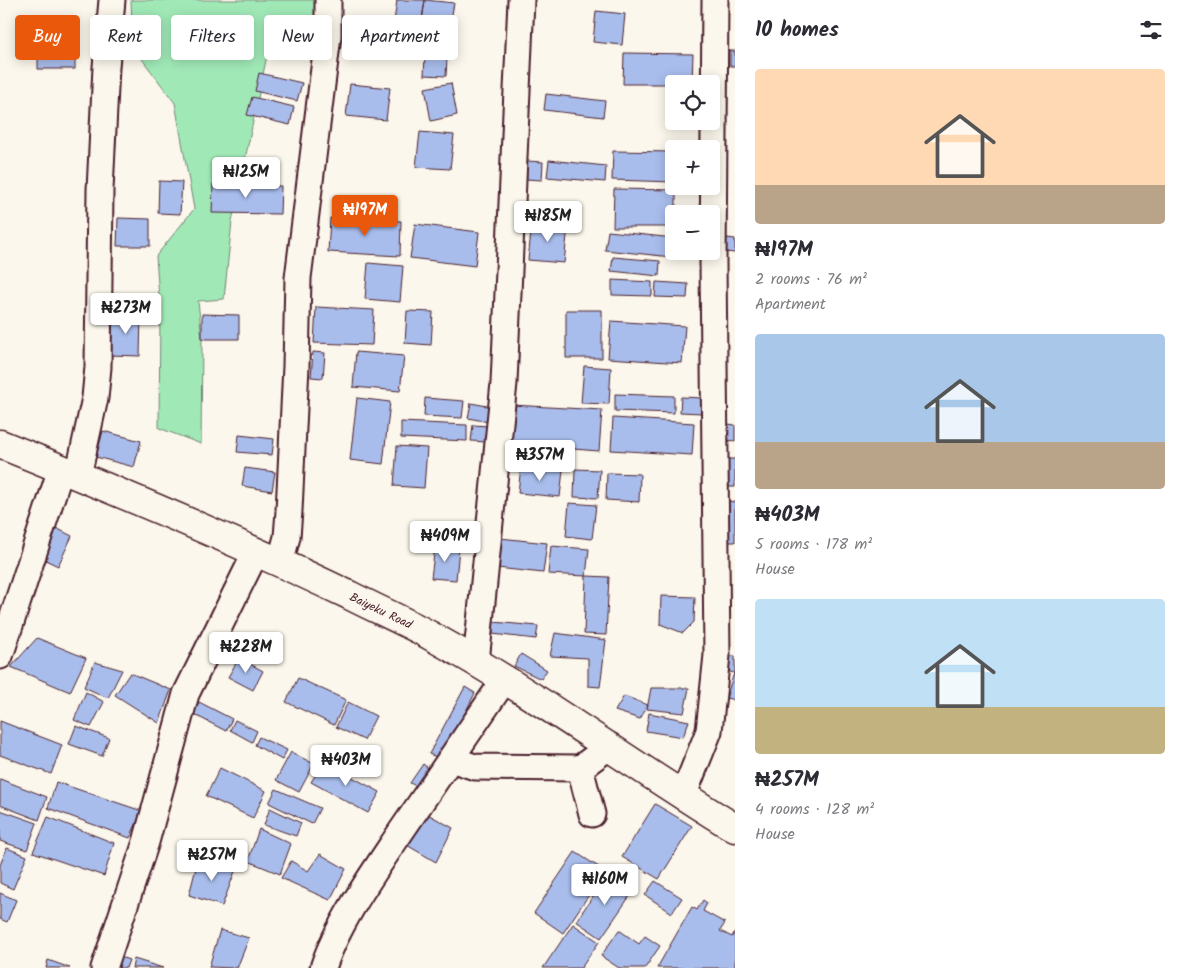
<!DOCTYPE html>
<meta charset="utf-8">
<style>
body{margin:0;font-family:Kalam,sans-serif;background:#f2f2f3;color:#2b2b33;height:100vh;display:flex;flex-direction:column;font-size:19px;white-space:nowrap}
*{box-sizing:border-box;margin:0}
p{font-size:16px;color:#7c7c81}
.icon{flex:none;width:28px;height:28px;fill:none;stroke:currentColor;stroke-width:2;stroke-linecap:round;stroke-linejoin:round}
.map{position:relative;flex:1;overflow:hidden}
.drawer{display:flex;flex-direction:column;background:#fff;width:450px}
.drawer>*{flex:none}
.hud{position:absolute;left:15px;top:15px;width:475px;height:45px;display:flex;gap:10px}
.buttons{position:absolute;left:665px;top:75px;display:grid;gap:10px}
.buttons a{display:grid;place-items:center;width:55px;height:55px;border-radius:5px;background:#fff;box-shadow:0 2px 12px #0003;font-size:25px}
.price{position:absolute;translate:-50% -42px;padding:0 11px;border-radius:5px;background:#fff;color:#222;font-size:16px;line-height:32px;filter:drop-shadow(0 1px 2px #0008)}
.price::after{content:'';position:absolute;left:50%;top:30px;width:15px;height:11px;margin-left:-8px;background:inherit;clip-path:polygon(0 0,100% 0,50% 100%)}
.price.selected{background:#ea580c;color:#fff}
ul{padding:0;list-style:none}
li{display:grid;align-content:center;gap:10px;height:265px;padding:0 20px}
li span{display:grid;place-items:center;height:155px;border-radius:5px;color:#555}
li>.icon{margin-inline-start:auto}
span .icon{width:90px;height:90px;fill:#fffc;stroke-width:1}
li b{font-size:21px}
h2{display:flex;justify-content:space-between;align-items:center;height:60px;padding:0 20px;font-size:21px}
.pill{padding:0 18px;border-radius:5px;background:#fff;box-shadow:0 2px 12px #0003;font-size:18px;line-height:45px}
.pill.selected{background:#ea580c;color:#fff}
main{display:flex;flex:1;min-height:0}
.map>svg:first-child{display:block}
.green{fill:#a0e9b7;stroke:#758471}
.building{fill:#a9bdec;stroke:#4a1f2b}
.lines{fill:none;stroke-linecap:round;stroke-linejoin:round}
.minor-casing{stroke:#4a1f2b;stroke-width:29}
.major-casing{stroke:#4a1f2b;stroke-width:31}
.minor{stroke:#fbf7ec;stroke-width:25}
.major{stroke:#fbf7ec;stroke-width:28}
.labels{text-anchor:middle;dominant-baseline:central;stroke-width:5;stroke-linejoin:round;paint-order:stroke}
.street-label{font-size:12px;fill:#4a1f2b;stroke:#fbf7ec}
</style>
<main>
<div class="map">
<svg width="735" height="968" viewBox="0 0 735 968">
<rect width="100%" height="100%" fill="#fbf7ec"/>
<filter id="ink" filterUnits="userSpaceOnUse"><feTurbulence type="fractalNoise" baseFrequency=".02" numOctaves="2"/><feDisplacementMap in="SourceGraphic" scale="10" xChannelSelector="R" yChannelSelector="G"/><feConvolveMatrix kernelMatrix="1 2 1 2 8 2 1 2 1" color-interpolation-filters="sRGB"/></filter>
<g filter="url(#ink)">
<path class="green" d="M131,0H337L338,17L273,27L232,221L224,299L198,301L202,339L201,444L159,428L160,312L156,256L194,209L175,103L133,47Z"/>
<path class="building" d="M397,0H425L420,33L393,29Z
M425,0L454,3L448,37L420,33Z
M596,11L625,14L622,45L593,42Z
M61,19L62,43L30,44V20Z
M426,39L448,40L446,76L424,75Z
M730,51H735V66H730Z
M38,52H75V69H38Z
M624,53L693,54L692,84H623Z
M259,73L302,83L297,101L255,91Z
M451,83L457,115L431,121L425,88Z
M350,84L390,88L386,120L346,116Z
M546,94L605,101L603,117L544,110Z
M252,97L294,107L290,125L247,115Z
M420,132L454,135L450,169L416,167Z
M613,151L674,152V182L612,180Z
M549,160L606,166L605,182L547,177Z
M527,161L543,162L542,180L526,179Z
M159,181L182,182L180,214L158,213Z
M213,184L281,186L280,214L212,213Z
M614,189L676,190V214H674V227H613Z
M118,218L150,219V246H117Z
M330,218L401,221L400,256L328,252Z
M532,223L568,226L564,263L528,260Z
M415,224L479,232L475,266L410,258Z
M608,231L674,238L672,257L605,250Z
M727,238L735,239V253L725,252Z
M613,257L660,261L659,276L611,271Z
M368,263L403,266L400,302L365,299Z
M612,280L652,282V296L612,295Z
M656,282L688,284L687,298L655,297Z
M316,307L374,310L372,345L314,343Z
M566,310H602V358H566Z
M407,311L433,312L431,345L405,343Z
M112,313L141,314L140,356L110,355Z
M202,314L239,315V339H202Z
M611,321L685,326L682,363L608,358Z
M313,352L325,353L323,378L311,377Z
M356,352L404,356L400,391L353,387Z
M584,366L611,368L609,404L581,403Z
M615,394L674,396V413L615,411Z
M681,397L703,398L702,413L680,412Z
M357,398L390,402L383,464L350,460Z
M425,398L464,401L462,418L424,416Z
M471,403L492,407L489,422L468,418Z
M512,405L602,410L599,451L509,444Z
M613,418L694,423L692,455L611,450Z
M401,422L467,425V441L401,438Z
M728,424L735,425V441L727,440Z
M473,425L488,426L486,442L471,441Z
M103,431L141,441L134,467L96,457Z
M239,435L274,439L272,455L237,452Z
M397,446L427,448L424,488L394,486Z
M721,459H735V487H721Z
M521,466L563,470L560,497L518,493Z
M245,468L275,472L272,491L242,486Z
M575,469L600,470L598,498L574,497Z
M607,473L640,474L639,502L606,500Z
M728,501L735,502V542H727Z
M569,503L596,505L592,539L566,536Z
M44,522L72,536L58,566L39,557Z
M500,538L547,543L543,573L497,568Z
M435,546L459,548L456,580L431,578Z
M551,546L589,549L586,576L548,574Z
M586,576L609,577L606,635L584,634Z
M661,596L695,597L694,622L683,633L660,624Z
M493,622L538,626L536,639L492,634Z
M555,633L606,640L600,687L588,686V658L550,656Z
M37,638L86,658L70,692L11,667Z
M521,654L547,670L541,679L514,666Z
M723,655L735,656V700L726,698L734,673L720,669Z
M239,658L263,671L253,690L228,677Z
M95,662L122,670L108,698L84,687Z
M130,673L171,690L159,723L115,695Z
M298,678L346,700L334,725L286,702Z
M465,687L475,693L442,759L429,754Z
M651,688H689L684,713L647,709Z
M86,692L104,702L91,727L74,720Z
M624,696L648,705L640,719L615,711Z
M199,702L232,719L226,731L193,714Z
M348,702L376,716L364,740L336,727Z
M649,713L689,721L683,737L646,731Z
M235,720L257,731L252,742L230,730Z
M0,721L62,745L51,774L0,755Z
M76,726L109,738L102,756L69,744Z
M259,737L287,750L282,760L255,745Z
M291,752L314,764L299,792L276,780Z
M324,762L380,792L368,813L311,782Z
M423,764L432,771L420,788L410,783Z
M220,768L266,791L253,818L206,796Z
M0,779L47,797L39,820L0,805Z
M56,782L142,811L130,838L48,808Z
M276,789L320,808L312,824L269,803Z
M655,804L692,826L659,879L622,857Z
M270,808L301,823L296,836L264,825Z
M0,810L37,823L27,850L0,841Z
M424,812L453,828L436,862L405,844Z
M48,817L114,843L104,876L33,852Z
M259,829L291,844L280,874L248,861Z
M7,848L27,856L13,889L0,883V865Z
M575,852L605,871L563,933L534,913Z
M320,854L346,869L330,900L281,878L291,861L308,871Z
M198,860L216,867L219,861L237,866L222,906L189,895Z
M609,873L634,890L601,938L576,921Z
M655,881L682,898L672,913L645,895Z
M0,893L16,900L7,922L0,919Z
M703,900L707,903L703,911L725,923L720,931L732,937L735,931V968H657L692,907L697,910Z
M573,924L599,942L581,968H543Z
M220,930L249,938L237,968L209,967Z
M619,930L639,944L645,936L660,946L645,968H619L601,956Z
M115,955L129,960L126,968H110Z
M134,959L163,968H132Z
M48,960L70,968H46Z"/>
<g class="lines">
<g class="minor-casing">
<path id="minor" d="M78,476L95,398L98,367L100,190L106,67L112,0
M280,563L287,537L289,511L296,366L298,278L328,36V0
M0,656L61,469
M476,662L504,383L521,0
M451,759L475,767L580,768L610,746
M580,768L592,814
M683,796L709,731L717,655L713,263L715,0
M104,968L146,842L186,694L256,552
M323,968C337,924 374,872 400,833C435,782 470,731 505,679"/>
</g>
<g class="major-casing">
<g id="major">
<path id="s1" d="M0,444C117,491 235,540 349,595C376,609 405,621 431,636C536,694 633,766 735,828"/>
</g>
</g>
<use href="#minor" class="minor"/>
<use href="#major" class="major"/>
</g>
</g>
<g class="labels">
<g class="street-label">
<text stroke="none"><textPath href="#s1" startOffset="416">Baiyeku Road</textPath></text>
</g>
</g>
</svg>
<div class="buttons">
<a><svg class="icon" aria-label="locate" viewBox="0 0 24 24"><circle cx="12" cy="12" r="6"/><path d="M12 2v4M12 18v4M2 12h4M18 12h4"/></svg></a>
<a>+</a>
<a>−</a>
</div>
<b class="price" style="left:246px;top:199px">₦125M</b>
<b class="price selected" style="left:365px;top:237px">₦197M</b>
<b class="price" style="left:548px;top:243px">₦185M</b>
<b class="price" style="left:126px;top:335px">₦273M</b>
<b class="price" style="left:540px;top:482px">₦357M</b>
<b class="price" style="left:445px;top:563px">₦409M</b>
<b class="price" style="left:246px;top:674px">₦228M</b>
<b class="price" style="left:346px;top:787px">₦403M</b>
<b class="price" style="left:212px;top:882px">₦257M</b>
<b class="price" style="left:605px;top:906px">₦160M</b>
<div class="hud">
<a class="pill selected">Buy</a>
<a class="pill">Rent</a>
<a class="pill">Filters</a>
<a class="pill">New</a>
<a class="pill">Apartment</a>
</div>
</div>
<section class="drawer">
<h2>10 homes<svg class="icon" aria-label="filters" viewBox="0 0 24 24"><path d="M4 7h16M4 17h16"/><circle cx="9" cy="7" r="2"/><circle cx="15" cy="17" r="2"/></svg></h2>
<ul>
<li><span style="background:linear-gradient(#ffd9b3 75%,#b9a48a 0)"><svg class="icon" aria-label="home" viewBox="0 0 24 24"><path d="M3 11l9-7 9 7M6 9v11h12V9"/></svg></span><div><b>₦197M</b><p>2 rooms · 76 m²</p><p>Apartment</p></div></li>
<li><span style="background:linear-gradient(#a9c7e8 70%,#b9a48a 0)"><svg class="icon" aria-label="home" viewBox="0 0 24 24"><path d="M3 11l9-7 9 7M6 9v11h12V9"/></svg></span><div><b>₦403M</b><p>5 rooms · 178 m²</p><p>House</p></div></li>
<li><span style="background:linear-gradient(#bfe0f5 70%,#c2b280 0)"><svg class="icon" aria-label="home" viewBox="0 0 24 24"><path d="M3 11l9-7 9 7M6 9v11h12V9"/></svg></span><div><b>₦257M</b><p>4 rooms · 128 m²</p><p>House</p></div></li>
</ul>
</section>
</main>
